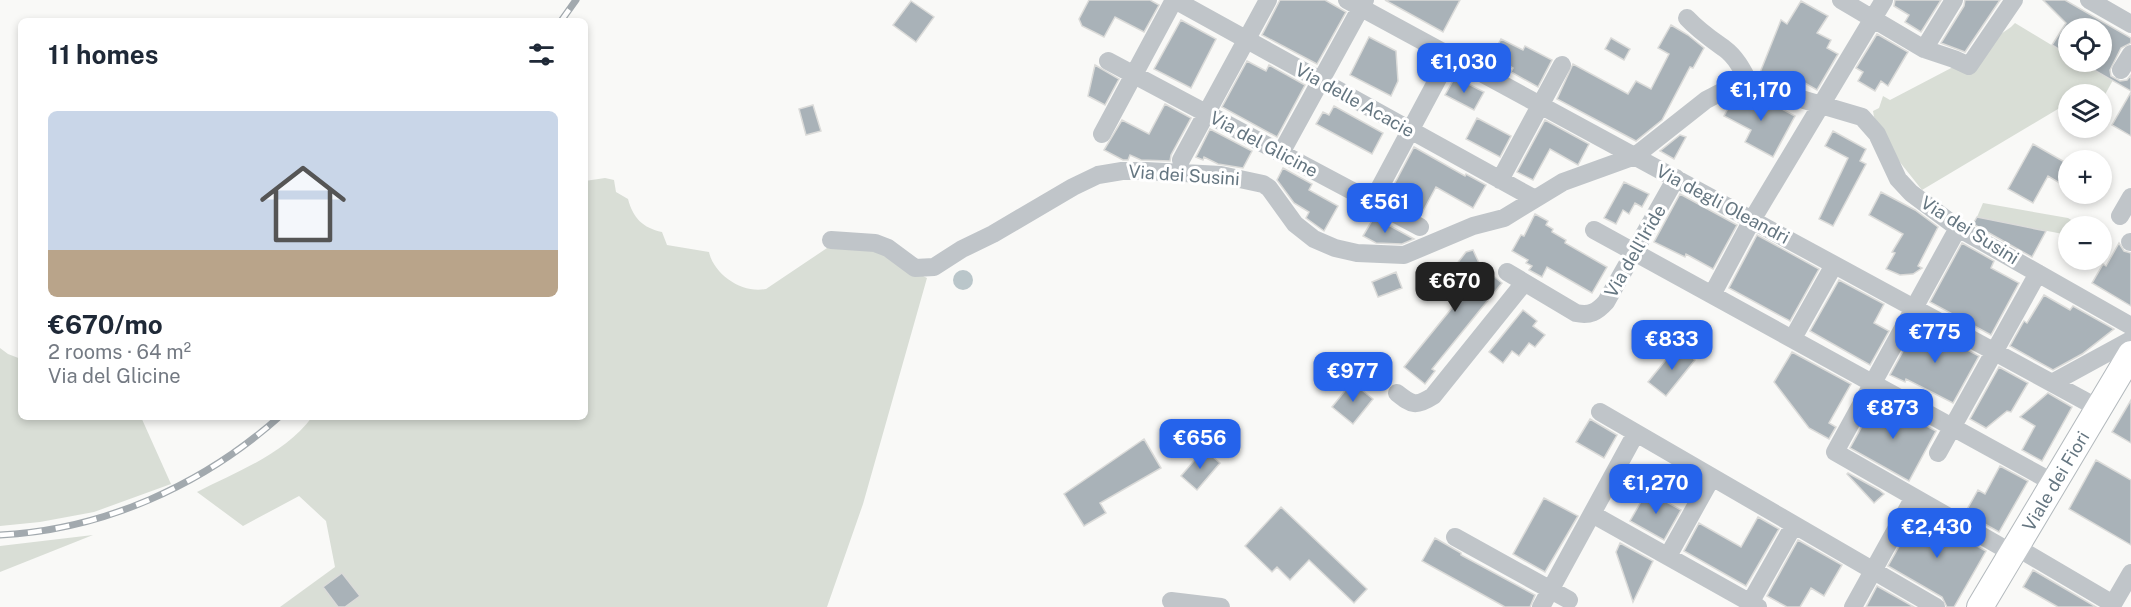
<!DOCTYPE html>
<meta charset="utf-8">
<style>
body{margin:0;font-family:"Public Sans",sans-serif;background:#f6f6f7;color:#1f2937;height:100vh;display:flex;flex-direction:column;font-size:22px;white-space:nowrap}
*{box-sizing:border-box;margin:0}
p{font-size:20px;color:#747a83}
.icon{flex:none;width:33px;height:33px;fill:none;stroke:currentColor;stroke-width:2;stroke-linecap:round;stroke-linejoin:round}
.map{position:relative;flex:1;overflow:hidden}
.side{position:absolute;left:18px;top:18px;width:570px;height:402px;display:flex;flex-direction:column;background:#fff;border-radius:9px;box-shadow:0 3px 9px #0003}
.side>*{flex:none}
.fabs{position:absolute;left:2058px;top:18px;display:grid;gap:12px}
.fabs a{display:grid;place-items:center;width:54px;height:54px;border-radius:50%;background:#fff;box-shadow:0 3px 9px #0003;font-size:30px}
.price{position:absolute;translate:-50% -51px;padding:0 14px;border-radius:12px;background:#2563eb;color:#fff;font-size:20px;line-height:39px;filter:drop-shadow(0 2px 3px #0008)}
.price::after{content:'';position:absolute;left:50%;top:36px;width:18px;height:14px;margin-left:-9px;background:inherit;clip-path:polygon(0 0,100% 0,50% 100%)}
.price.current{background:#222;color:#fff}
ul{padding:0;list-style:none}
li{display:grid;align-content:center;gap:12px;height:318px;padding:0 30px}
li+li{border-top:2px solid #e0e1e3}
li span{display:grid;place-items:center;height:186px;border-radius:9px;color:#555}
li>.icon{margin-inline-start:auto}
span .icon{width:108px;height:108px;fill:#fffc;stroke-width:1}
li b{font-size:26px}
h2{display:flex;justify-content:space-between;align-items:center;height:72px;padding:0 30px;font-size:26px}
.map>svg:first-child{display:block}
.green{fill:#d9ded6}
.water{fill:#bac6ca}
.building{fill:#a9b2b8;stroke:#dbdbd9;stroke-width:1.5}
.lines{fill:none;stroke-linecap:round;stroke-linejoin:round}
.secondary-casing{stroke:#b3b9bd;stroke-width:28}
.street{stroke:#c0c5c9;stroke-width:18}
.secondary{stroke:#fff;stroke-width:26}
.rail-casing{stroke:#a2a9ae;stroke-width:7}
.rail{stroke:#fff;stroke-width:4.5;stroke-dasharray:14;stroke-linecap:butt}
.labels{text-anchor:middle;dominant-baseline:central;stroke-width:6;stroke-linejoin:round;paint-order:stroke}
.street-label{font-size:18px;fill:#657681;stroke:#fff}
</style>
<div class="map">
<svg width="2131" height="607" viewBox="0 0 2131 607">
<rect width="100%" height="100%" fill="#f9f9f7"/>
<path class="green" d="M2015,23L2068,55V62H2080L2113,80L2102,100V94H2068V103L1922,190L1899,161L1874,117L1873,111L1879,108L1883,96L1890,100L1955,66L2011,27Z
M605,178L614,180L616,192L628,199C633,218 643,228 662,232L667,245L709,252C714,275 743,294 766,289L833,244L887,253L913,271L927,278L863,504L827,607H280L335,567L326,521L299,496L243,526L197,492C236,472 285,454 312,417H585V181Z
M1983,203L2068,218L2081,226H2068V235L1977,217Z
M0,348L8,354L21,359V417H141L171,484L94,512L40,522L0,526Z
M93,535L0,572V546Z"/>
<path class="water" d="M953 280a10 10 0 1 1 20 0a10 10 0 1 1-20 0Z"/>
<path class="building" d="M1089,0H1150L1159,5L1144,32L1115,17L1104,37L1082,26L1079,19Z
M1280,0H1325L1346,12L1317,64L1262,35Z
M1385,0H1460L1443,32Z
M1895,0H1941L1921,32L1905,22L1909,15L1894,6Z
M1965,0H2000L1965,52L1941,43L1964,6Z
M2043,0H2065L2131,38V43L2121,48L2110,70L2111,76L2120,81L2127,80L2131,75V91L2080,62H2102V28H2068V55L2052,45L2066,23Z
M911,1L934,17L916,42L893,25Z
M1801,1L1828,16L1817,33L1831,40L1827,48L1838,54L1817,90L1798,79L1795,86L1759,75L1781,20L1787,24Z
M1181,20L1216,39L1191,88L1154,69Z
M1671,25L1688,35L1704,48L1693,68L1690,67L1662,120L1636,141L1557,99L1573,64L1628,94L1636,81L1651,89L1669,54L1658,48Z
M1877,34L1908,52L1888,86L1881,81L1875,91L1858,81L1863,72L1856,68Z
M1369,37L1396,51L1398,81L1391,96L1350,75Z
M1611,38L1630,49L1624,60L1605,49Z
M1501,39L1523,50L1525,46L1552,60L1538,87L1511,72L1513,68L1492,56Z
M1247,61L1266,71L1269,65L1305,85L1277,137L1222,107Z
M1095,65L1119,79L1105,105L1088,96Z
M1455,77L1484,92L1474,110L1445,95Z
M2131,92V136L2112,125Z
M1749,96L1782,105L1780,108L1795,116L1773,157L1745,142L1751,130L1724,116L1733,99L1735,98L1745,103Z
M1165,104L1191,118L1171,155L1170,161L1141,160L1130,155L1128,160H1123L1104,150L1122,120L1149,134Z
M813,105L821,131L806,135L799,109Z
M1334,106L1383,133L1372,154L1316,124L1323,112L1329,115Z
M1477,118L1511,136L1500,157L1466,139Z
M1545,120L1589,144L1578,165L1550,149L1533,180L1517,172Z
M1210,129L1252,151L1243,168L1218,164L1204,157L1203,160L1196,157Z
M1833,131L1866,149L1860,161L1866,164L1833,226L1819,219L1848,158L1825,146Z
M1680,135L1686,137L1674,159L1660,151Z
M2033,144L2068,164V188L2048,176L2033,203L2008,189Z
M1414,147L1465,176L1466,174L1486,185L1473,208L1436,187L1421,215L1388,196Z
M1283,168L1312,184L1309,190L1338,206L1324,231L1306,218L1309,212L1294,203L1277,180Z
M1624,182L1649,194L1642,207L1635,203L1629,214L1623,210L1616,224L1604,218Z
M1881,192L1915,210L1938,227L1918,266L1922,268L1913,274L1900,275L1886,269L1895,253L1892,252L1903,234L1869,215Z
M1680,194L1737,225L1713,269L1686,254L1685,257L1654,242Z
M1535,214L1548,221L1546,225L1553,229L1552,232L1566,240L1565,243L1607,267L1592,293L1547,267L1542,277L1529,270L1532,266L1526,263L1528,260L1512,251L1521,235L1524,236Z
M1374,217L1414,239L1402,244L1376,243L1363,236Z
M1977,217L2012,224L2046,231L2032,257L1973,224Z
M1757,235L1819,269L1790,321L1729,288Z
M1962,243L1994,261L1991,268L2019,283L1991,335L1930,302Z
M2119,243L2124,251L2131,253V306L2092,283L2103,264L2106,266Z
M1473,250L1480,265L1502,283L1432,369L1435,371L1425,384L1404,367L1460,298L1442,283L1466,252Z
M1396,272L1402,288L1378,297L1372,282Z
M1839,280L1884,304L1874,323L1889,331L1870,365L1810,331Z
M2044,295L2070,310L2073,306L2114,329L2082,354L2053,370L2010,346L2024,321L2027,323Z
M1523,310L1537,321L1533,326L1545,335L1535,347L1529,343L1519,356L1512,351L1503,363L1489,352Z
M1918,324L1979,356L1953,403L1906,379L1905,382L1890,375Z
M1677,346L1695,360L1666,396L1648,382Z
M1792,352L1851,384L1829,423L1836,427L1829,439L1809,428L1774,382Z
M1999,367L2028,383L2011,412L2007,411L1986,428L1970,419Z
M1352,382L1373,399L1353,424L1332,407Z
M2048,393L2072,407L2042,461L2022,450L2035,426L2020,417Z
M1877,399L1936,431L1909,481L1850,448Z
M2131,400V443L2112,432Z
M1590,419L1617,435L1604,458L1576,442Z
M1144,439L1161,468L1100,503L1106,513L1084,526L1064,494Z
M1204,449L1220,463L1197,490L1181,476Z
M2096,460L2131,480V545L2069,509Z
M2000,466L2028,481L1999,532L1965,513L1978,490L1985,494Z
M1848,473L1879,490L1884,494L1874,503L1847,474Z
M1647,491L1681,510L1664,540L1630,521Z
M1544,498L1578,516L1545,572L1513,554Z
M1281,507L1367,589L1354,603L1309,560L1290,580L1277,567L1272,572L1245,546Z
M1918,513L1986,551L1954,607H1947L1942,597L1888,566Z
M1758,517L1779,529L1746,586L1684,551L1699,523L1741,547Z
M1435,538L1461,553V555L1535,595L1530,607H1505L1422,561Z
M1798,540L1842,565L1824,596L1811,588L1800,607H1787L1767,596Z
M1620,543L1653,561L1633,602L1616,552Z
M2033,570L2096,607H2058L2023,587Z
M342,573L360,596L345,607H338L323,587Z
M1877,586L1914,607H1866Z"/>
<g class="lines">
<g class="secondary-casing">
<g id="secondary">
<path id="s1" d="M1980,607L2131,354"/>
</g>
</g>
<path class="street" d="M1175,0L1535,199
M1347,0L2098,408
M1841,0L1924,49L1954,59L1969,66L2014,0
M2089,0L2131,24
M1687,18C1699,31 1711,39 1725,49C1736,57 1743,71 1750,84
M1924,49L1954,0
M1108,61L1420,227
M2121,70L2131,54
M1102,134L1174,0
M1281,153L1365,0
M1181,160L1268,0
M1500,180L1562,65
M1372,202L1450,56
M2120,216L2131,197
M1958,228L1835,452L2012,553
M1594,230L2054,483
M831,240L875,243L888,248L915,268L934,267L962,249L993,234L1073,187L1098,175L1122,171H1146L1221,175L1263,184L1269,188L1295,224L1314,239L1335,248L1357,253L1404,255L1473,226L1504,218L1563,182L1635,156L1706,100L1735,85L1750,84L1862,117L1877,134L1898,179L1911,193L1958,228L2131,326
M2130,242H2131
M1507,272L1576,313C1590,316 1597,312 1606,302L1676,178
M1713,293L1752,220L1884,0
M1793,338L1834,265
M2052,383L2131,340
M1397,393C1412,405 1416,407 1433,396L1524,283
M1600,412L1936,607
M1938,453L2038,273
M1592,514L1758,607
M1455,537L1569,600
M2016,547L2113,604L2131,573
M1668,556L1712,477
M1171,601L1221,607
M1750,603L1794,525
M1541,607L1636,433
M1853,607L1914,497"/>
<use href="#secondary" class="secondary"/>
<g class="rail-casing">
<path id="rail" d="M561,21L576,0
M0,535C103,530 203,485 279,417"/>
</g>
<use href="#rail" class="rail"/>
</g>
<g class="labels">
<g class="street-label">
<text transform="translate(1355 100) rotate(29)">Via delle Acacie</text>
<text transform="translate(1264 144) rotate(28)">Via del Glicine</text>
<text transform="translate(1184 175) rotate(4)">Via dei Susini</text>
<text transform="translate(1723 204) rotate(28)">Via degli Oleandri</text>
<text transform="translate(1970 230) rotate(32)">Via dei Susini</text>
<text transform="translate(1635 251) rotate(-60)">Via dell'Iride</text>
<text stroke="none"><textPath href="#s1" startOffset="147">Viale dei Fiori</textPath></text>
</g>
</g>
</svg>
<div class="fabs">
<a><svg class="icon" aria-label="locate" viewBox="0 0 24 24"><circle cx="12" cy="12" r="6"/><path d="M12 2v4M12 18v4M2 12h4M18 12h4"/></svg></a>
<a><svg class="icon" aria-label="layers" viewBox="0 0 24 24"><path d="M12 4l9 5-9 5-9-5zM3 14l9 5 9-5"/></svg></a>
<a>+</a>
<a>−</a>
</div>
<b class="price" style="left:1464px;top:94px">€1,030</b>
<b class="price" style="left:1761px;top:122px">€1,170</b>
<b class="price" style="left:1385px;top:234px">€561</b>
<b class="price current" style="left:1455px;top:313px">€670</b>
<b class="price" style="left:1935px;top:364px">€775</b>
<b class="price" style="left:1672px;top:371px">€833</b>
<b class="price" style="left:1353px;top:403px">€977</b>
<b class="price" style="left:1893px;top:440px">€873</b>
<b class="price" style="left:1200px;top:470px">€656</b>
<b class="price" style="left:1656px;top:515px">€1,270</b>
<b class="price" style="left:1937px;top:559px">€2,430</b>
<section class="side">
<h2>11 homes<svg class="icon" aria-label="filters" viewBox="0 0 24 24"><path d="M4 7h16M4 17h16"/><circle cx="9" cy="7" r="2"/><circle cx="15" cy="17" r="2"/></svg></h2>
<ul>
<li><span style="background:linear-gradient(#c9d6e8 75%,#b9a48a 0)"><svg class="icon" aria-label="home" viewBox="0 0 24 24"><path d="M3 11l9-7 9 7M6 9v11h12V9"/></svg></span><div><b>€670/mo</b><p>2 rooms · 64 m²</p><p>Via del Glicine</p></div></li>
</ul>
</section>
</div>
